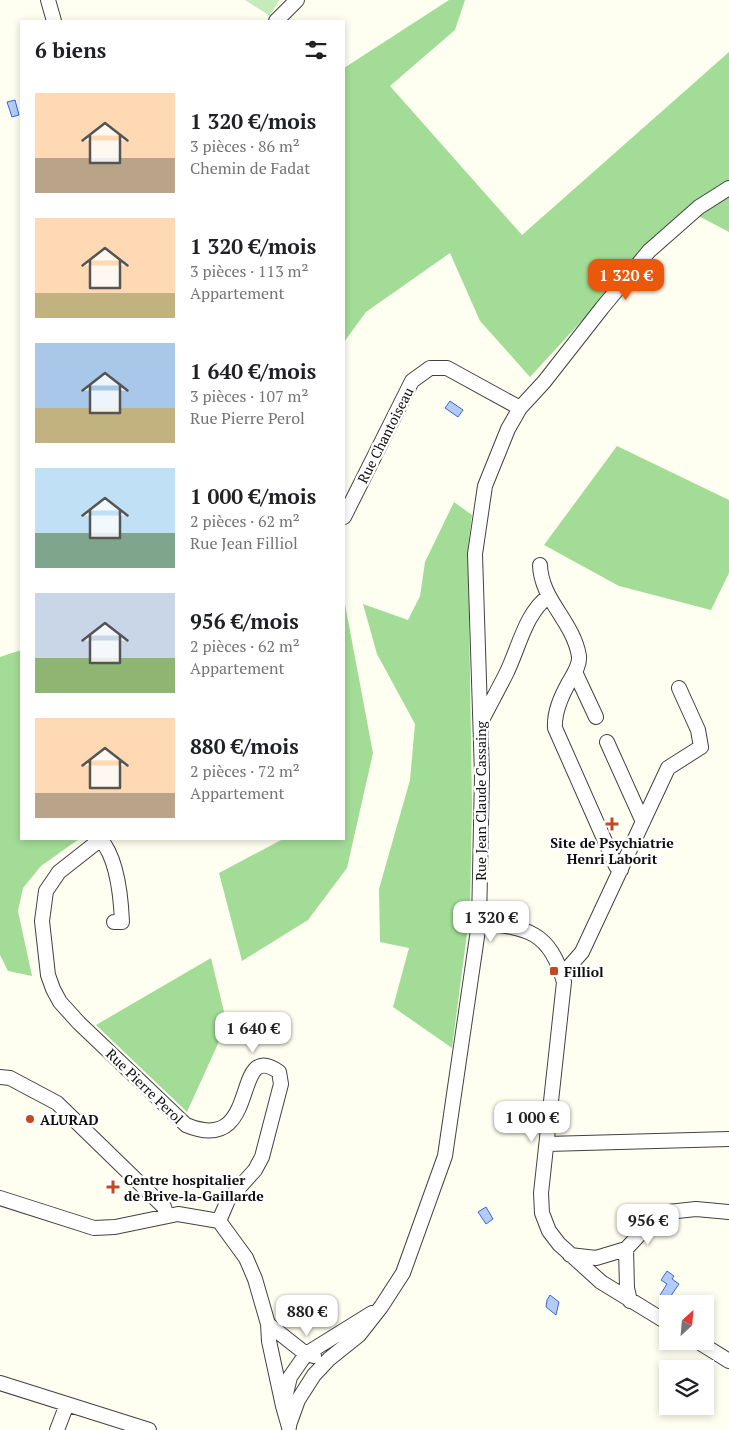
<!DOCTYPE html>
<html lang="fr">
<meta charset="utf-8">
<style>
body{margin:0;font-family:"PT Serif",serif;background:#f6f6f6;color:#202124;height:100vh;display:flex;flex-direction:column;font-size:19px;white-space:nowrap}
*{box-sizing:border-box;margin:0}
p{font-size:16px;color:#757577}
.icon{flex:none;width:28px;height:28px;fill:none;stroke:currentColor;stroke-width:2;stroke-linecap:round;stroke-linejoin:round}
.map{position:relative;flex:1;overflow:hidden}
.drawer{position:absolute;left:20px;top:20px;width:325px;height:820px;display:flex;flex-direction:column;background:#fff;border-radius:0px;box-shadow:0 2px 8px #0003}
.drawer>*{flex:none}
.needle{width:32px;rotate:26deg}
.fabs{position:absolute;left:659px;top:1295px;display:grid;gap:10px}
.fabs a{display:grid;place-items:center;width:55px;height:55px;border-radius:0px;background:#fff;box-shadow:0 2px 8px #0003;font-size:25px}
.price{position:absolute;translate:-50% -42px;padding:0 11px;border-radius:10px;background:#fff;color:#222;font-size:16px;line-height:32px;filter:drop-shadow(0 1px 2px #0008)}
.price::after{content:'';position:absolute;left:50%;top:30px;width:15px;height:11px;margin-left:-8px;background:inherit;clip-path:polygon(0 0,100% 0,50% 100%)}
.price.current{background:#ea580c;color:#fff}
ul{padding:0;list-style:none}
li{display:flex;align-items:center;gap:15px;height:125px;padding:0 15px}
li span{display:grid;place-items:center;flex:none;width:140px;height:100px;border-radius:0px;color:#555}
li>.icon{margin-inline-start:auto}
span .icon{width:60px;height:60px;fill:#fffc;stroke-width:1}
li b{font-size:21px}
h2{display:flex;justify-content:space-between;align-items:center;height:60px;padding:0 15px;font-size:21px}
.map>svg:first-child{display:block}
.green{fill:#c4ebb9}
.forest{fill:#a3dc97}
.water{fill:#b4cbf8;stroke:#3969d0}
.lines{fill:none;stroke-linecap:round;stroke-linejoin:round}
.minor-casing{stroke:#424242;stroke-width:16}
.minor{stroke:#fff;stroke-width:14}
.poi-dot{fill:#c34923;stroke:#fff;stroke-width:2}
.labels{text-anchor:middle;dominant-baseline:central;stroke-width:5;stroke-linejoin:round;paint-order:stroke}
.street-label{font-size:14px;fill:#0f0f0f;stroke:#fff}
.poi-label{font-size:14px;font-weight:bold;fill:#0f0f0f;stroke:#fff;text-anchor:start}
</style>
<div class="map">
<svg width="729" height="1430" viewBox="0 0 729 1430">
<rect width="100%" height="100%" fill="#fefff0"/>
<path class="green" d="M245,0H279L270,16Z"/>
<path class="forest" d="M449,0H465L455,30L390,86L522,235L729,52V232L685,209L530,377L480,321L450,253L366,312L344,342V68Z
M617,446L729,500V573L711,610L619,586L544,545Z
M454,502L472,515L468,548L472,804L470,911L452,1048L393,1007L409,948L380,942L379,889L410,780L415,724L377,654L363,604L408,620L420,596L425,562Z
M344,599L373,753L347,868L308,920L242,961L219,873L283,839H344Z
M21,650V839H79L41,866L23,888L18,911L32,976L8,971L0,955V657Z
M211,958L227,1024L187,1112L96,1025Z"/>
<path class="water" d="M15,100L19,115L12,117L7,102Z
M450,401L463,410L458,417L445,408Z
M486,1207L493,1219L486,1224L478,1212Z
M667,1271L674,1276L672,1279L679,1284L668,1300L660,1295L667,1284L661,1280Z
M550,1295L559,1302L556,1315L546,1307L547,1300Z"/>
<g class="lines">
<g class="minor-casing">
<path id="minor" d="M48,0L54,21
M276,21L297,0
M344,517L412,381L430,368H447L520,408
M540,565C541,600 573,621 579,656C580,666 573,675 568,684C561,697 554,712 555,728L616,866L621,870
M575,672L596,717
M481,722C489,706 498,690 506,674C519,648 525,613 549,596
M607,742L643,822
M100,839C117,857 121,898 122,922H114
M101,839L59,872L46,891L42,921L48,975L53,989L60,1002L79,1023L186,1125C263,1157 230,1037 279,1072L281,1084L262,1157L255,1170L228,1200L219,1221L246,1258L255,1279L268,1324L269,1341L283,1406L289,1427
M479,923C528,927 550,932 564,982L541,1193L542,1213L549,1231L559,1244L601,1282L668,1323
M562,975L582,952L668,768L701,747L698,730L679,688
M0,1077L10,1078L57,1103L164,1207L167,1216
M547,1144L729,1139
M0,1198L94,1228L115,1227L178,1214L219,1221
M626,1249L627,1288L630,1301
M570,1255L596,1258L626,1249L652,1221L668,1212L696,1209L729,1212
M268,1324L306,1354L314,1356
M697,1341L729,1361
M0,1383L149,1430
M284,1402L290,1377L306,1354L372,1313
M289,1425L298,1400L314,1375L329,1359L359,1335L381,1307L403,1273L445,1156L479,923L482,775L475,554L485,486L508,429L520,408L544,382L602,308L649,251L699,207L729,188
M57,1430L67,1404"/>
</g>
<use href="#minor" class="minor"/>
</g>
<g class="poi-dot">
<path d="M609.5 816.5h5v5h5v5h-5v5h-5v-5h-5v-5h5z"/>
<rect x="549" y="966" width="10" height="10" rx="2.5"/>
<circle cx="30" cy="1119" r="5"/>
<path d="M110.5 1179.5h5v5h5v5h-5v5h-5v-5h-5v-5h5z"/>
</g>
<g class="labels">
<g class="street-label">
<text transform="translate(385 435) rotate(-63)">Rue Chantoiseau</text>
<text transform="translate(480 801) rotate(-90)">Rue Jean Claude Cassaing</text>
<text transform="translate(145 1086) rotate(44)">Rue Pierre Perol</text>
</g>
<g class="poi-label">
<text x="612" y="842" text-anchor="middle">Site de Psychiatrie<tspan x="612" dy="16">Henri Laborit</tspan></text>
<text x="564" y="971">Filliol</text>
<text x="40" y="1119">ALURAD</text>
<text x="124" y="1179">Centre hospitalier<tspan x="124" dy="16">de Brive-la-Gaillarde</tspan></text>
</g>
</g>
</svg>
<div class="fabs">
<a><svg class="needle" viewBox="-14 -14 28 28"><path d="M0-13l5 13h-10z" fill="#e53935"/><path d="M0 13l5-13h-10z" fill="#757577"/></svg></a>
<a><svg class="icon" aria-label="layers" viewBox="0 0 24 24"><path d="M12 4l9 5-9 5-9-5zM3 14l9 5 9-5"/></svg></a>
</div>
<b class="price current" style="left:626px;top:301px">1 320 €</b>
<b class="price" style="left:491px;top:943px">1 320 €</b>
<b class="price" style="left:253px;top:1054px">1 640 €</b>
<b class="price" style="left:532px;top:1143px">1 000 €</b>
<b class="price" style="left:648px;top:1246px">956 €</b>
<b class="price" style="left:307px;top:1337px">880 €</b>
<section class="drawer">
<h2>6 biens<svg class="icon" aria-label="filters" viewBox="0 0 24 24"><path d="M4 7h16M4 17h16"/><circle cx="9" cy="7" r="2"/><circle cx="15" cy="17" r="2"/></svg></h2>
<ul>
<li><span style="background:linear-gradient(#ffd9b3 65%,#b9a48a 0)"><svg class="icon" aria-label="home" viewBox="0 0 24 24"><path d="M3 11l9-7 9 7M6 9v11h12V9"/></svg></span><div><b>1 320 €/mois</b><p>3 pièces · 86 m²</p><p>Chemin de Fadat</p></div></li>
<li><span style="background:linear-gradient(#ffd9b3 75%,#c2b280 0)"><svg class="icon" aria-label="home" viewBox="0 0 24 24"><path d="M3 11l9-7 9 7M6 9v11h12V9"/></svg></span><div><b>1 320 €/mois</b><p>3 pièces · 113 m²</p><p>Appartement</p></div></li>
<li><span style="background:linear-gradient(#a9c7e8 65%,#c2b280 0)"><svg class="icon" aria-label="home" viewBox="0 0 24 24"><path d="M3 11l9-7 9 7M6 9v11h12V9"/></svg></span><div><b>1 640 €/mois</b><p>3 pièces · 107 m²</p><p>Rue Pierre Perol</p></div></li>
<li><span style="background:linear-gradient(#bfe0f5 65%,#7fa58c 0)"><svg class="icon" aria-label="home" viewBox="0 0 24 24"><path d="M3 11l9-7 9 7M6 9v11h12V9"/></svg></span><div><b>1 000 €/mois</b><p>2 pièces · 62 m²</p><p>Rue Jean Filliol</p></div></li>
<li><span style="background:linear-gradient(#c9d6e8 65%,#8fb573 0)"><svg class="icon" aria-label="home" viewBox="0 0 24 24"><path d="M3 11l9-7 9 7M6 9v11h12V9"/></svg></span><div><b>956 €/mois</b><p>2 pièces · 62 m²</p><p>Appartement</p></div></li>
<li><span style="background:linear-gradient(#ffd9b3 75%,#b9a48a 0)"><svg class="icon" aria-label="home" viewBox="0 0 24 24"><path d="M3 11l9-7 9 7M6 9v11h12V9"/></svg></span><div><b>880 €/mois</b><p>2 pièces · 72 m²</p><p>Appartement</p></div></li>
</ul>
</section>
</div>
